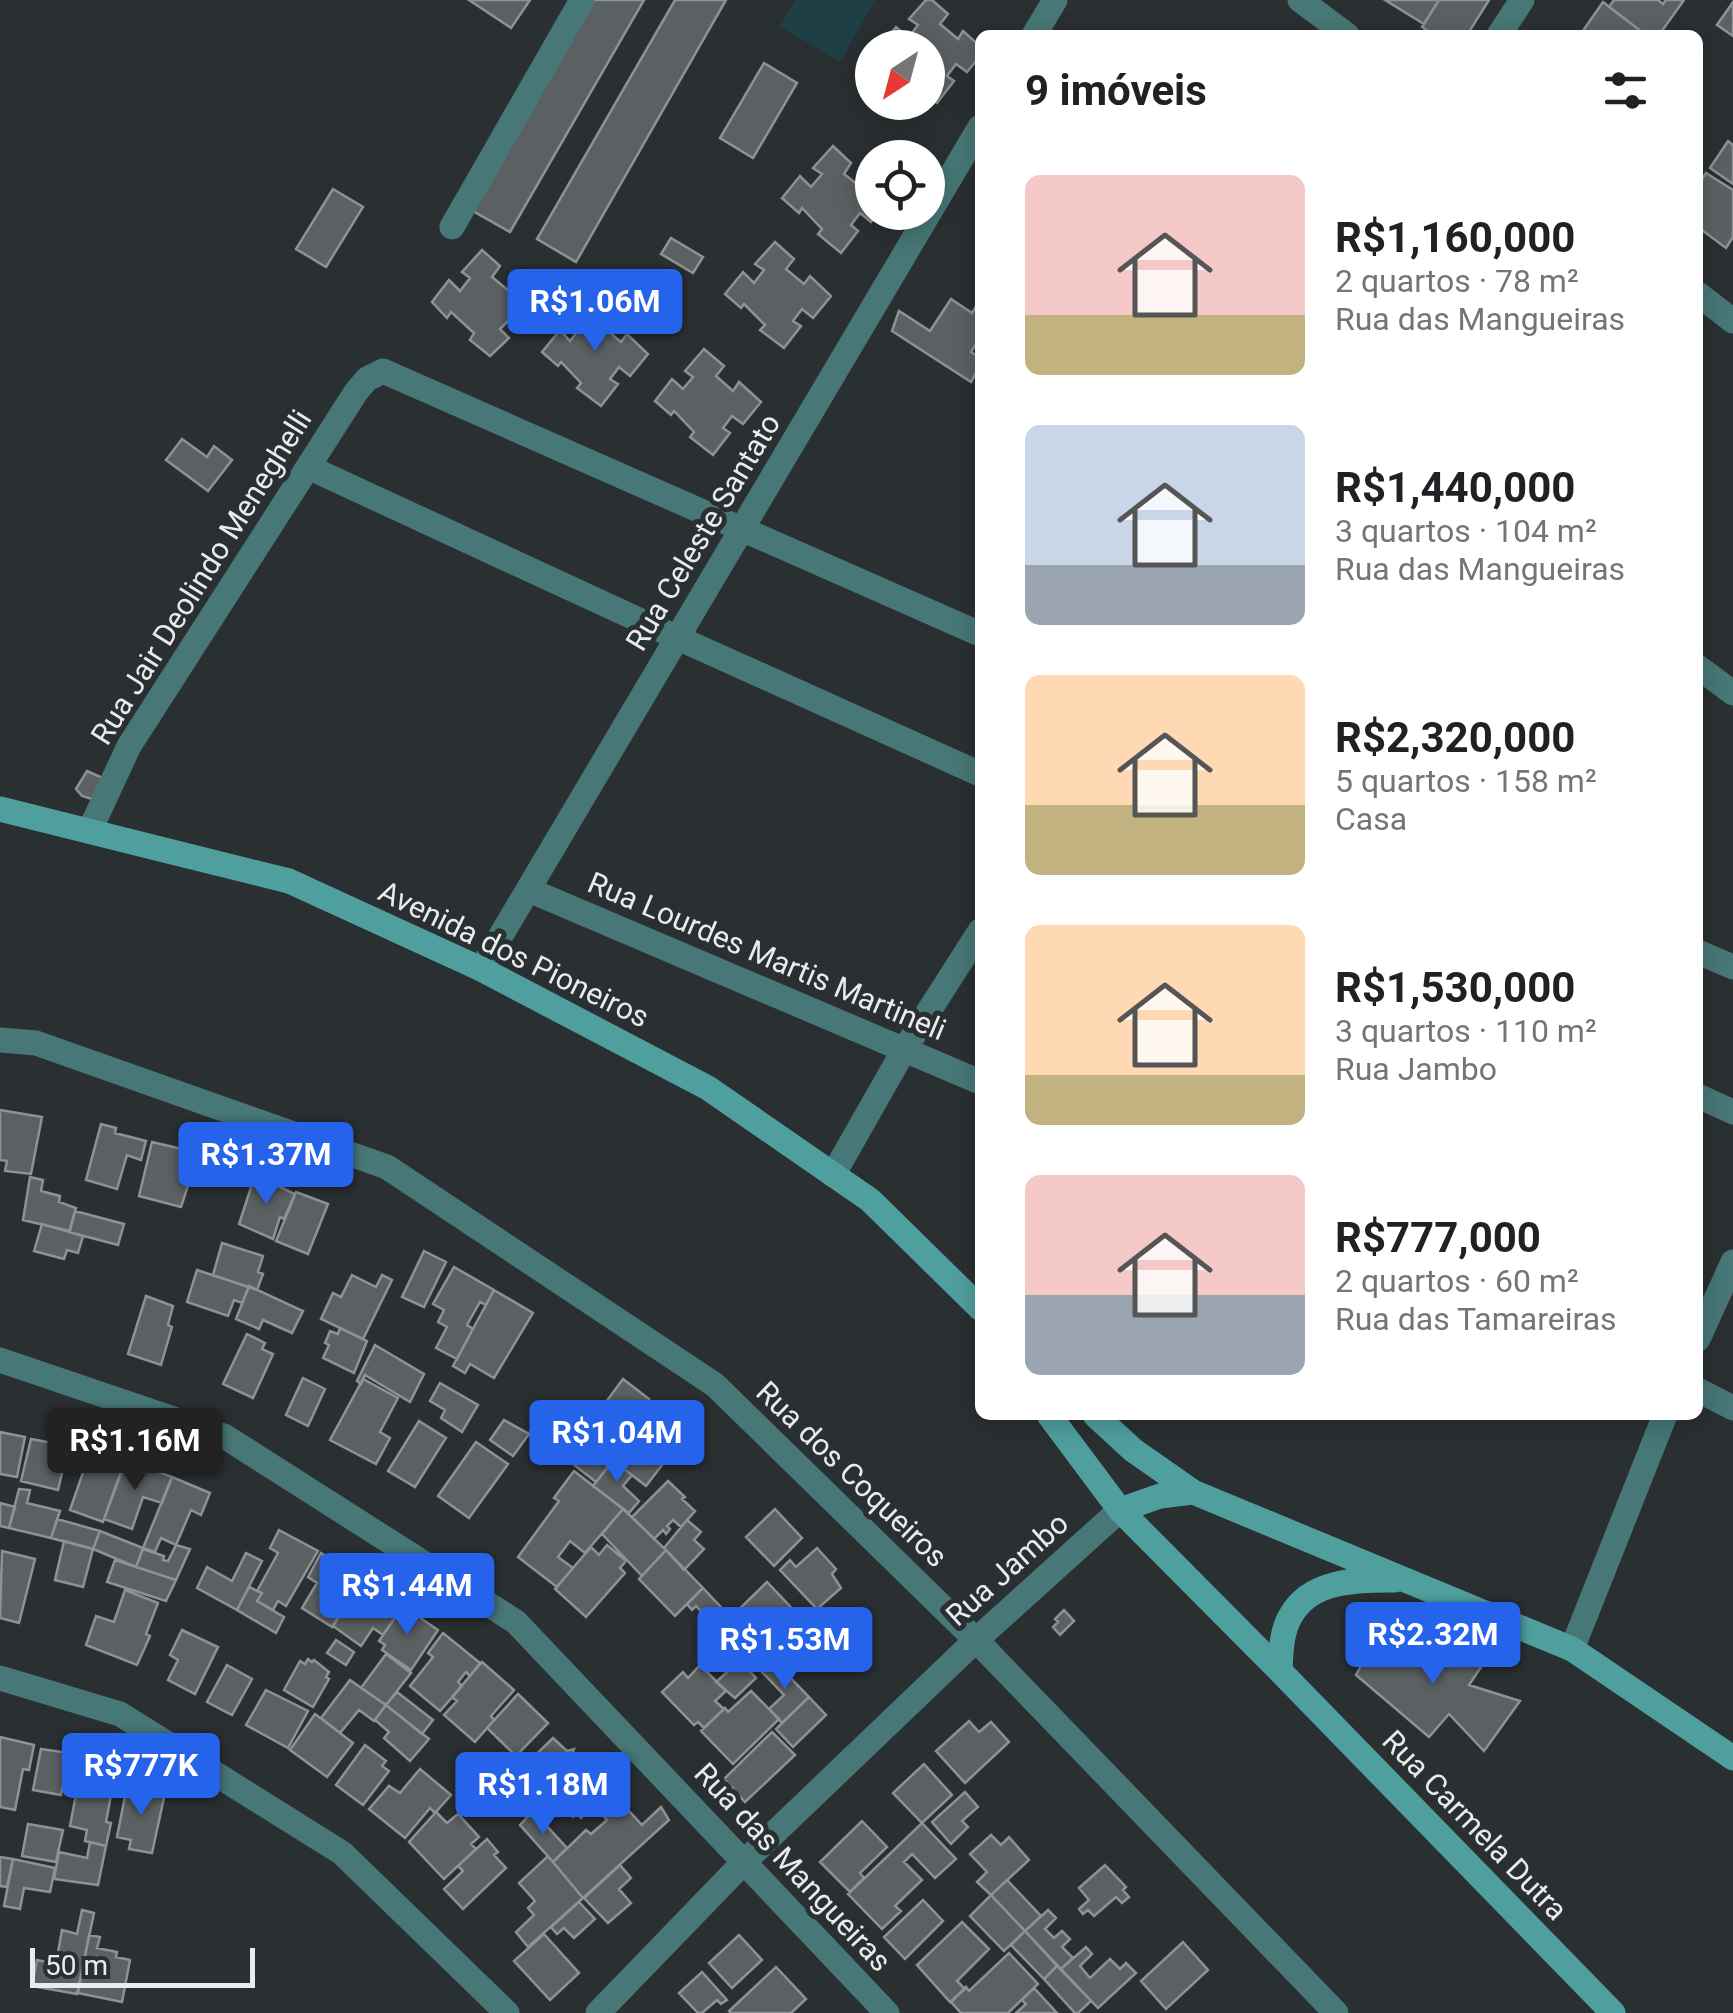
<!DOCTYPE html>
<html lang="pt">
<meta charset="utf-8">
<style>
body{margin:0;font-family:Roboto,sans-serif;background:#f6f6f6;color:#202124;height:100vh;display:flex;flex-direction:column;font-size:38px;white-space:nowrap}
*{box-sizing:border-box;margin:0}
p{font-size:32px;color:#757577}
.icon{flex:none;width:55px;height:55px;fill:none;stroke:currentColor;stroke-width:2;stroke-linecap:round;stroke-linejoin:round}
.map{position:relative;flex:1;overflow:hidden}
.side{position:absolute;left:975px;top:30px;width:728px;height:1390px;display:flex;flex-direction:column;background:#fff;border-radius:15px;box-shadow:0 5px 25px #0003}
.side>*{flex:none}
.needle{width:65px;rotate:216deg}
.controls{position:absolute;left:855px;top:30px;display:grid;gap:20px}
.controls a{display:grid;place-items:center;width:90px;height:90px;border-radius:50%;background:#fff;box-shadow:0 5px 25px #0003;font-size:50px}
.scale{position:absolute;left:30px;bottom:25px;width:225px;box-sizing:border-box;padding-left:10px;border:5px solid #e8ecec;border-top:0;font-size:28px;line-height:35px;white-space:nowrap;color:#e8ecec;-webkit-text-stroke:8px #2a2f31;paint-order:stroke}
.price{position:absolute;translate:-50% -85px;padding:0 22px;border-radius:10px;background:#2563eb;color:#fff;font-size:32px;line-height:65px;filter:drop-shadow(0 2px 5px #0008)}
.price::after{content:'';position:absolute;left:50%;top:60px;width:30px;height:22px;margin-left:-15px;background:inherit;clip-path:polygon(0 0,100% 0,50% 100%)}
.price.current{background:#222;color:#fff}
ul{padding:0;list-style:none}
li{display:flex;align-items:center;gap:30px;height:250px;padding:0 50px}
li span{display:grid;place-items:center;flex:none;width:280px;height:200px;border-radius:15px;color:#555}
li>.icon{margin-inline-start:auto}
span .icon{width:120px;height:120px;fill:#fffc;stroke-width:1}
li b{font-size:42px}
h2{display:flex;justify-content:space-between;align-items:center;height:120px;padding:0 50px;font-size:42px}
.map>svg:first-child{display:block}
.green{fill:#1e3f46}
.building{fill:#5b6063;stroke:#8d9295;stroke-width:2.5}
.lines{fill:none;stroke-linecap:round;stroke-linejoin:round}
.minor{stroke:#477776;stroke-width:25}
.secondary{stroke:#4f9f9e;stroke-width:25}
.labels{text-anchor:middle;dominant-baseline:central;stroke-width:10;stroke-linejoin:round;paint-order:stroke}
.street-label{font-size:30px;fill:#e8ecec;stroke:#2a2f31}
</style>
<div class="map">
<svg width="1733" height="2013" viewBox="0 0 1733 2013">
<rect width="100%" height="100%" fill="#2a2f31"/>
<path class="green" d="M795,0H875L840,62L780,26Z"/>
<path class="building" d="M469,0H530L511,28Z
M592,0H644L510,232L471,210Z
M675,0H726L576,262L537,239Z
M926,0H932L948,14L940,24L958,39L963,31L980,46V56L967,72L956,64L947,76L954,81L937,103L928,95V48H879L896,27L908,38L918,25L909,19Z
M1385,0H1439L1424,24Z
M1439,0H1489L1467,35H1434L1422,27Z
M1614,0H1658L1663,4L1666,0H1684L1659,35H1646L1609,7Z
M1603,2L1646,35H1580Z
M1733,2V36L1717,25Z
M764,63L797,83L753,158L720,138Z
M1728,141L1733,145V184L1710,168Z
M833,146L851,163L844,174L862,188L867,180L872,185V212H878L871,222L860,213L851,225L858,231L841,253L818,234L822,229L802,208L799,213L782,198L800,176L811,187L822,174L813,168Z
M1706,173L1733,190V237L1726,248L1698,227V185Z
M333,189L363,207L326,267L296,249Z
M671,238L703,257L693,273L661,254Z
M775,242L794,259L786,269L804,284L810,276L831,296L813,318L802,309L793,321L801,326L784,348L760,330L765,325L744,304L741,308L725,294L743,272L754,283L764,270L755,264Z
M482,250L500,266L492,277L510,292L519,285L537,306L518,325L510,319L500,329L509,338L490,356L470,340L474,333L451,312L447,318L432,302L449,280L460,291L470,278L462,272Z
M951,299L972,313L980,300V337L971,352L980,358V366L971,382L892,331L899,311L930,331Z
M592,300L611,317L603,327L621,342L627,334L648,354L630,376L619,367L610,379L618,384L601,406L577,388L581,383L561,362L558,366L542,352L560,330L570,341L581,327L572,322Z
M704,349L724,366L716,376L733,391L739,382L761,402L743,424L732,416L723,428L730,433L713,455L690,437L694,432L674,411L671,415L655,401L672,379L683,389L693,377L685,371Z
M182,439L207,457L214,446L232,460L208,491L166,460Z
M87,771L103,778L92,799L82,796L76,789Z
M0,1110L42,1117L31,1174L5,1171L7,1161L0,1160Z
M101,1124L116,1128L115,1133L146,1141L141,1160L127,1155L117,1189L86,1180Z
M152,1142L199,1153L181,1207L139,1196Z
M255,1175L295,1194L284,1219L280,1217L273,1239L239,1224Z
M30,1177L43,1180L41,1191L60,1196L59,1202L76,1208L70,1231L23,1220Z
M296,1192L328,1204L308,1254L276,1241Z
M75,1211L124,1224L118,1245L69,1232Z
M42,1224L83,1236L78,1253L67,1250L64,1259L34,1251Z
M222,1243L263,1256L258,1272L263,1274L257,1290L213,1275Z
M424,1251L446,1262L424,1307L402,1297Z
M454,1267L494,1290L486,1305L480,1302L467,1325L473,1329L457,1359L436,1348L447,1327L438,1322L444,1310L433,1304Z
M197,1270L249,1287L242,1303L234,1300L228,1316L187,1302Z
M352,1275L376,1287L382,1275L392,1280L363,1339L321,1319L333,1293L341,1297Z
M249,1286L303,1311L292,1333L263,1320L259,1329L236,1319Z
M494,1290L533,1313L494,1378L470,1364L465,1373L453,1366Z
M146,1296L173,1306L168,1325L172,1327L161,1365L128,1354Z
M340,1328L367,1341L354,1373L323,1358L329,1345L325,1343L330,1331L338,1334Z
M247,1334L265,1343L262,1349L273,1354L253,1398L223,1384Z
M375,1345L424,1374L410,1402L365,1375L361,1384L357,1381Z
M303,1378L325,1389L308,1426L286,1415Z
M363,1379L398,1398L380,1432L390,1438L376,1464L330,1440Z
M623,1379L649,1399L617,1443L608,1436L613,1429L602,1421L606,1415L600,1410Z
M440,1383L478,1405L462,1432L441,1418L445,1410L430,1401Z
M655,1405L688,1431L646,1486L619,1465L639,1439L633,1434Z
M543,1408L570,1425L576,1418L582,1423L556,1457L529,1434Z
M504,1420L529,1434L513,1456L490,1440Z
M419,1421L446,1438L415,1487L388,1471Z
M0,1432L25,1437L17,1477L0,1474Z
M31,1439L80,1448L73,1471L63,1469L58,1490L21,1481Z
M476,1442L508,1464L469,1518L438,1496Z
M582,1444L609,1466L596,1482L568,1460Z
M618,1454L623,1460L619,1465L632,1475L623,1486L639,1501L629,1513L593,1486Z
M89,1455L123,1466L103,1522L70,1510Z
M126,1460L172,1477L162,1503L143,1497L132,1529L104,1519Z
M574,1471L623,1509L585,1553L570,1541L558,1557L573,1568L557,1587L518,1557L559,1501L554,1498Z
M172,1477L210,1493L201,1515L191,1510L176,1545L161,1538L155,1552L143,1548Z
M668,1481L685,1497L682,1499L695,1511L681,1527L673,1520L667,1526L670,1529L666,1534L663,1530L654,1539L632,1517Z
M19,1489L30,1490L27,1503L60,1511L51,1538L9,1528Z
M0,1503L15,1507L9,1528L0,1526Z
M623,1509L666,1550L642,1576L602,1534Z
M775,1509L802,1538L774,1566L746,1537Z
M57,1519L100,1531L93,1549L51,1538Z
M687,1520L701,1532L694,1540L704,1549L684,1570L664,1548Z
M279,1530L318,1551L286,1606L278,1601L273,1610L257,1601L262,1593L257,1591L278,1553L270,1548Z
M100,1531L143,1548L136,1567L93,1549Z
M64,1541L93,1549L83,1587L55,1580Z
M176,1545L190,1549L176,1580L136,1567L143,1549L164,1556L163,1560L168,1561Z
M607,1545L626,1561L620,1568L625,1573L586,1617L555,1589L591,1547L599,1555Z
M817,1548L836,1569L832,1574L841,1588L817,1609L780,1570L790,1560L796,1567Z
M666,1550L703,1588L675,1616L639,1579Z
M2,1551L35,1559L19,1623L0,1618Z
M246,1553L262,1561L237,1610L197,1588L207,1567L232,1581Z
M321,1553L362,1579L332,1627L302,1608L317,1583L308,1577Z
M115,1560L176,1580L166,1601L107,1582Z
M363,1578L404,1605L383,1635L373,1628L361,1646L333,1626Z
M767,1582L804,1621L767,1654L731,1617Z
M249,1587L262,1593L257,1601L284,1617L276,1633L237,1610Z
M703,1588L735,1622L722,1633L696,1606L692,1610L687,1604Z
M125,1590L158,1603L146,1634L150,1636L137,1665L86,1645L96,1616L114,1622Z
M403,1606L438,1630L411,1670L382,1650L385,1645L379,1641Z
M1064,1610L1074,1621L1060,1635L1053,1627L1058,1622L1055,1619Z
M1384,1625L1481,1667L1469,1685L1520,1701L1484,1751L1449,1714L1429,1737L1356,1675Z
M182,1630L218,1647L195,1694L168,1680L178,1660L170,1655Z
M443,1633L480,1663L470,1676L466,1672L458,1682L462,1686L440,1711L410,1686L433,1657L428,1653Z
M336,1640L354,1652L346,1665L327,1653Z
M386,1654L411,1673L386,1705L361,1688Z
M308,1659L312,1662L314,1660L329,1672L326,1677L329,1679L313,1707L284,1690L300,1661L305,1664Z
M774,1661L809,1697L782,1723L769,1709L784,1695L762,1672Z
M482,1662L514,1690L491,1716L494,1720L475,1742L444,1715L457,1701L452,1697Z
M227,1665L252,1679L232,1715L207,1702Z
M700,1665L726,1691L715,1701L724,1709L704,1728L698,1722L694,1725L662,1692L683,1672L688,1678Z
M735,1665L740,1671L745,1666L756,1678L735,1698L716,1682Z
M350,1680L386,1705L374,1721L359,1710L340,1733L321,1718Z
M266,1690L308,1711L288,1748L246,1725Z
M751,1691L779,1719L733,1764L701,1731L725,1708L728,1712Z
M397,1692L433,1720L422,1734L386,1705Z
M518,1694L548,1723L516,1756L487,1728Z
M809,1697L826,1715L793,1747L776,1729Z
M386,1705L429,1739L410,1761L384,1738L389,1732L375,1720Z
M315,1714L353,1743L327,1777L290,1750Z
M969,1721L979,1732L991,1722L1009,1742L965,1783L936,1751Z
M772,1732L795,1755L745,1802L724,1779Z
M0,1737L34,1745L29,1770L23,1769L15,1810L0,1807Z
M553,1738L567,1751L574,1749L572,1756L581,1765L544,1801L516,1774Z
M365,1745L386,1761L382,1766L389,1771L363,1805L336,1785Z
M41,1749L69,1753L61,1795L33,1790Z
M924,1764L952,1795L922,1823L893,1793Z
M586,1765L611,1789L581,1818L577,1813L573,1817L557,1803L561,1798L557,1794Z
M81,1768L115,1774L106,1822L111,1823L106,1846L85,1841L87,1830L70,1826Z
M420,1769L451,1795L435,1813L430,1808L405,1838L369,1809L389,1786L400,1793Z
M127,1786L165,1793L152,1853L129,1849L131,1840L117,1837Z
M965,1792L978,1807L962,1821L968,1827L951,1844L932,1822Z
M618,1799L642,1825L661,1807L669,1820L583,1898L553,1862L586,1830L591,1834L607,1820L602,1814Z
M533,1811L567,1848L553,1862L520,1825Z
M436,1812L447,1823L458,1814L479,1837L471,1844L476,1849L444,1879L409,1842Z
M862,1821L887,1847L860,1873L864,1878L850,1892L820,1862Z
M922,1823L956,1859L935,1878L912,1854L904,1862L922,1880L895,1906L901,1911L882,1929L848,1894Z
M28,1824L63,1830L56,1862L22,1856Z
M991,1835L1001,1845L1009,1837L1029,1860L991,1895L977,1882L987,1872L970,1854Z
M487,1839L498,1852L494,1855L506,1868L463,1909L444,1889L463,1871L458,1866Z
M90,1842L106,1846L98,1885L54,1879L59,1852L87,1858Z
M548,1856L583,1898L528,1947L516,1932L534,1915L528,1908L535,1901L519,1883Z
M0,1857L13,1859L7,1887L0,1886Z
M13,1859L55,1868L50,1892L24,1888L20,1909L4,1906Z
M620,1865L631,1878L619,1889L631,1903L608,1923L584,1898Z
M1105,1865L1126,1887L1123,1890L1129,1897L1122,1903L1116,1897L1094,1916L1088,1910L1083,1914L1079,1909L1089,1900L1079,1888Z
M1007,1880L1041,1916L1025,1931L991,1895Z
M991,1895L1025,1931L1004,1951L970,1916Z
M923,1900L943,1921L905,1959L884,1937Z
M579,1902L595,1919L574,1938L564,1928L557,1934L551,1927Z
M82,1910L94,1913L77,1994L32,1986L37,1960L56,1964L62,1930L77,1934Z
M1048,1910L1056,1918L1045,1929L1054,1938L1062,1931L1070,1939L1062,1947L1073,1958L1061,1969L1025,1931Z
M962,1922L989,1949L957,1981L965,1989L950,2002L917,1965Z
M1025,1931L1057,1966L1044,1979L1011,1945Z
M544,1934L579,1973L550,2000L514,1961Z
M89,1935L100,1937L97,1948L117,1952L116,1957L130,1960L122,2002L78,1993Z
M739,1935L762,1960L732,1988L709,1963Z
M1183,1942L1208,1970L1166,2009L1141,1981Z
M1086,1947L1092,1954L1080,1966L1090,1978L1110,1959L1120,1969L1126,1963L1136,1973L1098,2008L1061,1969Z
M1009,1953L1038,1984L1008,2013H961L951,2002L966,1987L969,1991Z
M1057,1966L1091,2001L1078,2013H1075L1044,1979Z
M776,1967L806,1999L791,2013H731L729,2011Z
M702,1972L727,2000L721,2004L717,2000L702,2013H698L679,1993Z
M1034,1988L1057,2013H1016L1026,2004L1022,2000Z"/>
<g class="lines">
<path class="minor" d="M1300,0L1347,35
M1034,35L1055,0
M1499,35L1522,0
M452,227L582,0
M1698,294L1733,321
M308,467L678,638L980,774
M1698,667L1733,693
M90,830L129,746L308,467L356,392L367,379L383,371L980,634
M529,890L980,1082
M1698,952L1733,967
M481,969L980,127
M0,1040L36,1043L387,1167L715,1385L976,1640L1336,2013
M1698,1096L1733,1112
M833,1175L904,1050L980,931
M1698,1339L1733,1262
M0,1360L224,1436L516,1622L887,2013
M1698,1390L1733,1408
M1572,1649L1665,1415
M0,1678L120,1714L342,1853L507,2013
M598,2013L744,1862L976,1640L1120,1510"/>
<path class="secondary" d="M0,809L289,881L481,969L708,1088L870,1200L980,1308
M1049,1415L1120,1510L1280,1671L1613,2013
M1095,1415L1133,1450L1193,1492L1572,1649L1733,1758
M1120,1510L1160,1496L1193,1492
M1280,1671C1281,1653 1281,1633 1290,1617C1310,1579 1358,1580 1395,1580"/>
</g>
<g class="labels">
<g class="street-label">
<text transform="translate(703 532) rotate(-59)">Rua Celeste Santato</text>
<text transform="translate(201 577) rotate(-58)">Rua Jair Deolindo Meneghelli</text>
<text transform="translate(514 954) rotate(26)">Avenida dos Pioneiros</text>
<text transform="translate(767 956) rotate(23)">Rua Lourdes Martis Martineli</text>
<text transform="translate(852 1474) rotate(44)">Rua dos Coqueiros</text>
<text transform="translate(1007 1569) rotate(-42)">Rua Jambo</text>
<text transform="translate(1475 1825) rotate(46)">Rua Carmela Dutra</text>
<text transform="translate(793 1867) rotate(47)">Rua das Mangueiras</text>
</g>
</g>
</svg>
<div class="controls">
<a><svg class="needle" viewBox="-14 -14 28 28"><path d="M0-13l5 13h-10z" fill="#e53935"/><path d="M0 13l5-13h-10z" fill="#757577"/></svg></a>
<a><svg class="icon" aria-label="locate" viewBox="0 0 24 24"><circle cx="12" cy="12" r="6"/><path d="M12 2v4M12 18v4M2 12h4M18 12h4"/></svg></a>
</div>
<div class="scale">50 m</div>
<b class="price" style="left:595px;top:354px">R$1.06M</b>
<b class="price" style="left:266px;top:1207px">R$1.37M</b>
<b class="price" style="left:617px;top:1485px">R$1.04M</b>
<b class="price current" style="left:135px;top:1493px">R$1.16M</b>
<b class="price" style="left:407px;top:1638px">R$1.44M</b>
<b class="price" style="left:1433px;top:1687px">R$2.32M</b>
<b class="price" style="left:785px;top:1692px">R$1.53M</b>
<b class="price" style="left:141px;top:1818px">R$777K</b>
<b class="price" style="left:543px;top:1837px">R$1.18M</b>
<section class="side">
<h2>9 imóveis<svg class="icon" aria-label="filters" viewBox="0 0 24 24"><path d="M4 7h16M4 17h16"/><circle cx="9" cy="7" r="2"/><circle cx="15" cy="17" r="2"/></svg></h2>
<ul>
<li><span style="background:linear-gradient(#f6c9c9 70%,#c2b280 0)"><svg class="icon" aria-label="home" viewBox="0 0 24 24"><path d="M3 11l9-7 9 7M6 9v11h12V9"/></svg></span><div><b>R$1,160,000</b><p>2 quartos · 78 m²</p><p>Rua das Mangueiras</p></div></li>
<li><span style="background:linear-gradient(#c9d6e8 70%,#9aa5b1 0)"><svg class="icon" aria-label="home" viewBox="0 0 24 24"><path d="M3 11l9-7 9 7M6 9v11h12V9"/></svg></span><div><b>R$1,440,000</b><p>3 quartos · 104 m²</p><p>Rua das Mangueiras</p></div></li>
<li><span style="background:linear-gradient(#ffd9b3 65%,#c2b280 0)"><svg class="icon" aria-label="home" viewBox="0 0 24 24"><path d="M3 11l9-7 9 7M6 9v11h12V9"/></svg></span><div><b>R$2,320,000</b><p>5 quartos · 158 m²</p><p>Casa</p></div></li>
<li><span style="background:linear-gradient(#ffd9b3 75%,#c2b280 0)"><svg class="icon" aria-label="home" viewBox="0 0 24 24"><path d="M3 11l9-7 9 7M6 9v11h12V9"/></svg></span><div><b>R$1,530,000</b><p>3 quartos · 110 m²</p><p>Rua Jambo</p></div></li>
<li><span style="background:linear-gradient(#f6c9c9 60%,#9aa5b1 0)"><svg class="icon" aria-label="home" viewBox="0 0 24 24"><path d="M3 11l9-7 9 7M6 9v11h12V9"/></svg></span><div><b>R$777,000</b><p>2 quartos · 60 m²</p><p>Rua das Tamareiras</p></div></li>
</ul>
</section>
</div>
